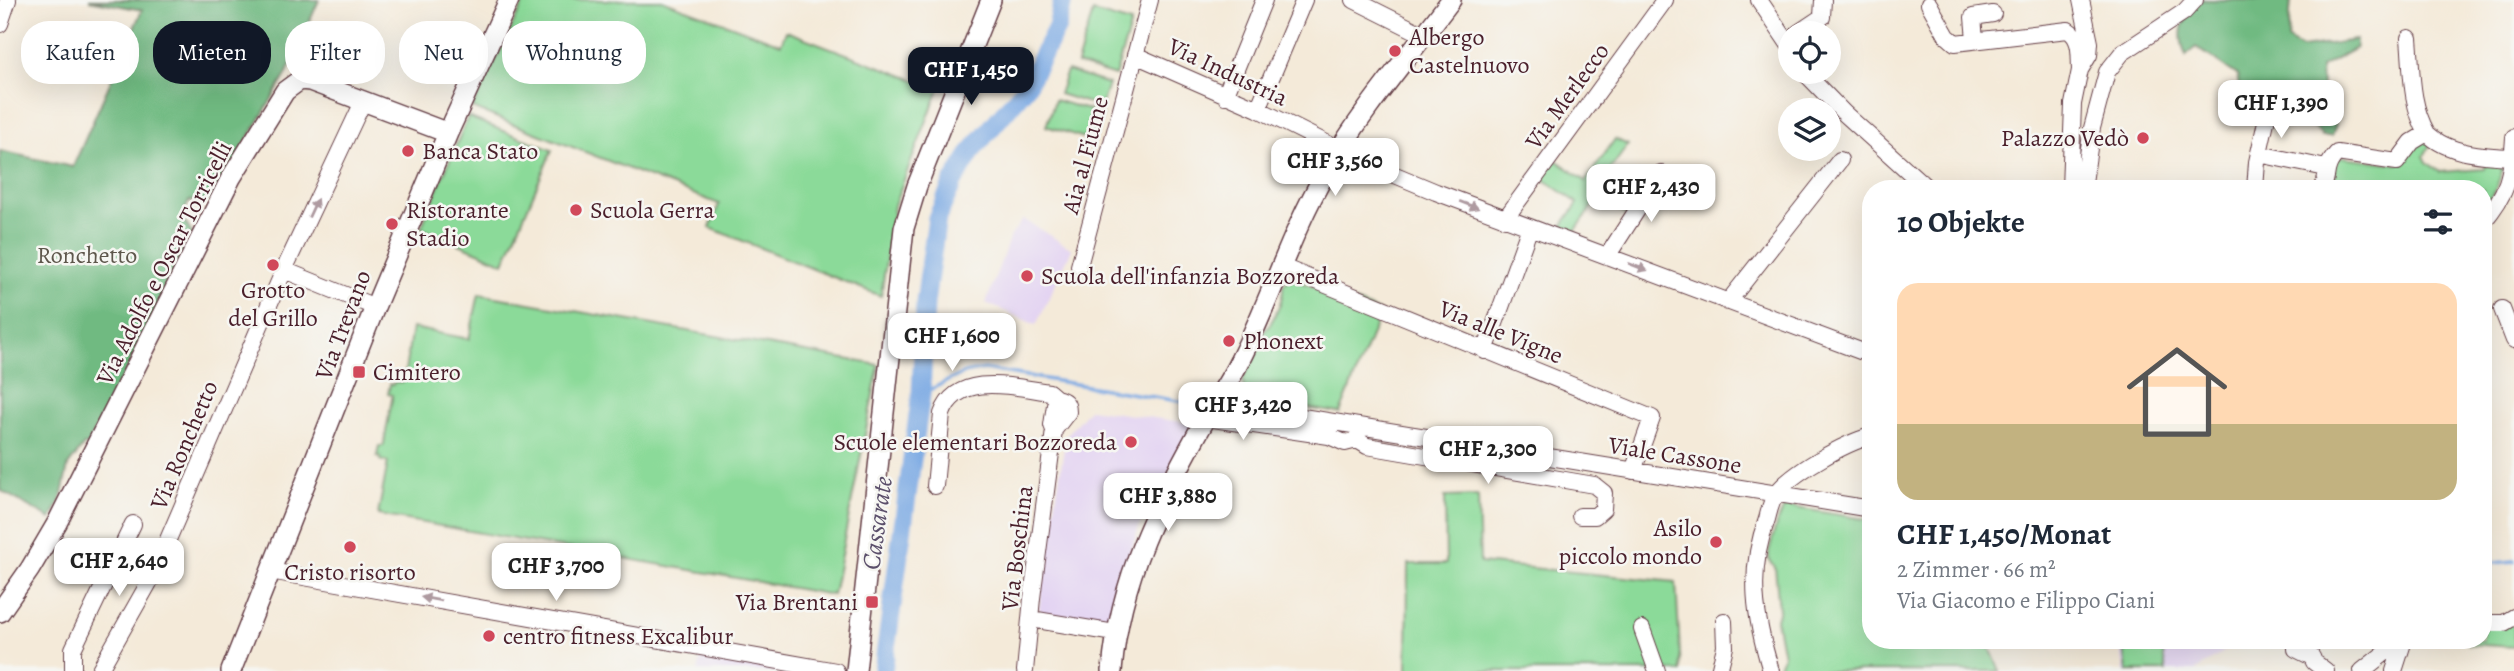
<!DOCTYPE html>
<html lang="de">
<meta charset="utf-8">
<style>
body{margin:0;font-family:Alegreya,serif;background:#f6f6f7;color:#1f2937;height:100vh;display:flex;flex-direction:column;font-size:26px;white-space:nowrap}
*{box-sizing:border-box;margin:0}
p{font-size:23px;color:#747a83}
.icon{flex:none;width:38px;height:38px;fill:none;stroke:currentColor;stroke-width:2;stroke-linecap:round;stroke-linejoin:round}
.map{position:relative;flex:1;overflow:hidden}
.side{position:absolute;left:1862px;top:180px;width:630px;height:469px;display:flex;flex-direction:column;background:#fff;border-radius:28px;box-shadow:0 7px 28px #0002}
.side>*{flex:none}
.banner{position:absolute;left:21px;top:21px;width:665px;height:63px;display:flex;gap:14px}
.buttons{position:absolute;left:1778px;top:21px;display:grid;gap:14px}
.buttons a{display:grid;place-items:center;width:63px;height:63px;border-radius:50%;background:#fff;box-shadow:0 7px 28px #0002;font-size:35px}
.price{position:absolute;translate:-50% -60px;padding:0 16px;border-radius:14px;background:#fff;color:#222;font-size:23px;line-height:46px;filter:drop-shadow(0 2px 4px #0008)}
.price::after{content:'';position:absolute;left:50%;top:42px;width:21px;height:16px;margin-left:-10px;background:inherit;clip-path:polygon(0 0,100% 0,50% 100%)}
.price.current{background:#111827;color:#fff}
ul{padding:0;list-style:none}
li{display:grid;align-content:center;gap:14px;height:371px;padding:0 35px}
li+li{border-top:2px solid #e0e1e3}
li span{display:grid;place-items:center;height:217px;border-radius:21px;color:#555}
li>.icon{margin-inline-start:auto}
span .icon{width:126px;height:126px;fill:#fffc;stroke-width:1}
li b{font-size:30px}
h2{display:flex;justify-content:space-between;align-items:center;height:84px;padding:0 35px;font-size:30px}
.pill{padding:0 24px;border-radius:28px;background:#fff;box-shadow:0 7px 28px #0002;font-size:24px;line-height:63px}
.pill.current{background:#111827;color:#fff}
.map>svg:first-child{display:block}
.built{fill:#e3d3f2}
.green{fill:#8bda99;stroke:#6a7c62;stroke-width:2}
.forest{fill:#70ba81;stroke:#5d6c56;stroke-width:2}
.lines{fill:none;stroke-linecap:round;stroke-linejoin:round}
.stream{stroke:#7aa9e3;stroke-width:3.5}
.river{stroke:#7aa9e3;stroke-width:19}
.minor-casing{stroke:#643d45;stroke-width:18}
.major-casing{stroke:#643d45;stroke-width:22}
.minor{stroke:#fff;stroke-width:16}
.major{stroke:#fff;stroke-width:19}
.oneway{fill:#ae9aa0}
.poi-dot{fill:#d1495b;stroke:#f6f6f2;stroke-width:2.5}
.labels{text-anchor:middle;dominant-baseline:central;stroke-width:5;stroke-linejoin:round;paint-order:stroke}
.poi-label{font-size:24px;fill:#4a1f2b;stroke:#f6f6f2;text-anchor:start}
.street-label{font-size:24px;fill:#4a1f2b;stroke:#f6f6f2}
.park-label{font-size:24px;fill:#5e574c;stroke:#f6f6f2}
.water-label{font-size:26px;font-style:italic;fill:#5b4f6b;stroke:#f6f6f2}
</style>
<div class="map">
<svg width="2514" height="671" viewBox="0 0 2514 671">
<rect width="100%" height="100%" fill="#f6f6f2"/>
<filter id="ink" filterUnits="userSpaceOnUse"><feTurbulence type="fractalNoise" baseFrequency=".0143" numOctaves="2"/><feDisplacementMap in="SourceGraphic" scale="14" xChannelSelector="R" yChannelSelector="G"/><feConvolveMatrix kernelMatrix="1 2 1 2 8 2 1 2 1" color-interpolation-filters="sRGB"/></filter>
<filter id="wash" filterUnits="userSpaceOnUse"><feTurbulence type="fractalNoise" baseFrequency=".00686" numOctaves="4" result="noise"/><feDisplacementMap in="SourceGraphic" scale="28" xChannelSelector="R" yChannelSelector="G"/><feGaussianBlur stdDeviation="1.57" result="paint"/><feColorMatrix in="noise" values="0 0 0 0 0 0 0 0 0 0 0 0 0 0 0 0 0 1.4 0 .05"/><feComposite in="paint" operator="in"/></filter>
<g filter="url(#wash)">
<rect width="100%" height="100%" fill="#f4ead9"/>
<path class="built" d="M1023,219L1072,249L1036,325L986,303L1009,239Z
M1089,409L1197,424L1141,521L1109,616L1096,615L1094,623L1044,616L1039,608L1066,436Z
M2120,641H2260L2258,647L2228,649L2195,671H2124Z
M701,655L789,671H698Z"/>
<path class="green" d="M525,0H662L781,44L786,31L939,89L894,206L881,296L710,228L719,204L472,108Z
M1093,12L1131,23L1115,76L1077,64Z
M1067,71L1108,84L1101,107L1059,94Z
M1055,100L1102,114L1094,141L1046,126Z
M468,117L552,150L504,263L421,228Z
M2425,137L2431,143L2424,156L2427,162L2440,172L2484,169L2486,160L2503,161C2503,177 2494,195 2483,206V189H2328L2337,156L2397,164Z
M1615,139L1628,145L1604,178L1638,201L1628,216L1599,197L1571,237L1558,232L1578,203L1539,176L1553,158L1586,181Z
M1291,278L1381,312L1340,413L1258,401C1248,397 1243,392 1243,380L1262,334C1273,323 1284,300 1283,285Z
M479,294L879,365L833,595L378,515L388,462L380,460L381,457L377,456L379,446H383L384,443L392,399V395L388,394L390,384L393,385L394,382L403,383L412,328L469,339Z
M1478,496L1480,563L1676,582L1681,671H1407L1408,564H1446L1445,497Z
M1785,506L1871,520V640L1987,641L2000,671H1777L1783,656L1776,619L1779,609L1775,567L1769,559V551L1776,525Z
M2514,623V647L2467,644L2468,641L2483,640V627Z
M2123,641H2161L2166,671H2127Z"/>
<path class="forest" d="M89,0H319L286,75L212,200L189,201L182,217L194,237L88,445H84L68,466L61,499L51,519L0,490V151L73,167L142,10Z
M2200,0H2291L2288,40L2302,48L2356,40V48L2321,67L2322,88L2317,97L2336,124L2332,136H2322C2303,115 2303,115 2275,113L2266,94L2239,86L2237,75L2196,47L2186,56C2176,31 2182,20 2200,0Z"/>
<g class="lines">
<path class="stream" d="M921,394L964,373L984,369L1202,405
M2494,563L2514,561"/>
<path class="river" d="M883,671L921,394L925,303L937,218L953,182L974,148L1026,87L1057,27L1063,0"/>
</g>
</g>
<g filter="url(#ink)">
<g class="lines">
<g class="minor-casing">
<path id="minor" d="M1354,0L1424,35
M1759,0L1790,46
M1929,4L1947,36L1955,43L2068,30C2082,39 2079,55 2080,70
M0,24L8,0
M1798,33L1822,17L1823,0
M2409,38C2412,70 2410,104 2427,133C2447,154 2486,156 2513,157
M1975,40L1973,17L1993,14
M1135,55L1258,109L1364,162L1436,192L1871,355
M1804,72L1845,114L1928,189
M1225,96L1264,0
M1258,109L1304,0
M2259,154L2326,168
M2070,189L2073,104L2080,70L2089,55L2090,43L2081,0
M2083,189L2092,128L2107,72L2122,53L2184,12L2195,0
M2255,189L2257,162L2267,117
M2322,189C2330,174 2322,170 2337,153L2397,162L2412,142L2427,133
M1505,219L1665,0
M2483,222C2508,193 2512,174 2514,137
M1608,255L1661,173
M1079,266L1150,0
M1280,266L1652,418L1633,471
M284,270L362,104L351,97
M1728,302L1840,160
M2502,309L2514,340
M1485,351L1530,227
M1221,395L1247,408L1871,509
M1206,418L1329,436L1345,443L1357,440
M1359,426L1357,440L1367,446L1594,485L1604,493L1603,509L1595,516H1580
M935,486L942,414C957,371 1015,387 1049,392L1056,398
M270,571L836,671
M1031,619L1115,633
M2483,623H2504L2514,617
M1642,629L1657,671
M2296,640V649L2312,657L2314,662L2326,671
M73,671V649L133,524
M99,671L151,579L284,270L375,307
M1025,671L1032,598L1054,430L1052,425L1056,398C1065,400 1068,403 1068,412L1054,430
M1719,671L1725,647L1724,621
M1771,671C1755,618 1747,573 1767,519C1769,512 1771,501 1776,494C1791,473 1845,443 1871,436
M2362,671L2401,640
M2394,671L2404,640"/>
</g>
<g class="major-casing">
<path id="major" d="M0,612L30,569L57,523L231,178L285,91L300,80L310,81L448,133
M231,671L375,307L448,133L509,0
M856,671L904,228L917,186L991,0
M1112,671C1120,576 1159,502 1205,420C1216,400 1230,381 1240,360C1271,299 1291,232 1326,172C1361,111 1409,56 1451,0"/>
</g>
<use href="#minor" class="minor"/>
<use href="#major" class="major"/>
</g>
<defs><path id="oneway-solid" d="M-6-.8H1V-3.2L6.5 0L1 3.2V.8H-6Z" transform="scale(1.75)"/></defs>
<g class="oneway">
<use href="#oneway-solid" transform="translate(1469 205) rotate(21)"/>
<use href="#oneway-solid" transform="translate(313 208) rotate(-65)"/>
<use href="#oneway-solid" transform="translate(1638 267) rotate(21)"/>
<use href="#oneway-solid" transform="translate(431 599) rotate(-170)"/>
</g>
</g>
<g class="poi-dot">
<circle cx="1395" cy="51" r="7"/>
<circle cx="2143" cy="138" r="7"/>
<circle cx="408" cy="151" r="7"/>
<circle cx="576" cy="210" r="7"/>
<circle cx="392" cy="224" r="7"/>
<circle cx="273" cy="265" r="7"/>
<circle cx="1027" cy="276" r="7"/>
<circle cx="1229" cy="341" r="7"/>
<rect x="352" y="365" width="14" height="14" rx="3.5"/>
<circle cx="1131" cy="442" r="7"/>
<circle cx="1716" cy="542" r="7"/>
<circle cx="350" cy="547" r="7"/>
<rect x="865" y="595" width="14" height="14" rx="3.5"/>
<circle cx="489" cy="636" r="7"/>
</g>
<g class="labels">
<g class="poi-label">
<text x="1409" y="37">Albergo<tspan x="1409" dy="28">Castelnuovo</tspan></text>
<text x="2129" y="138" text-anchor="end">Palazzo Vedò</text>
<text x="422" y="151">Banca Stato</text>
<text x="406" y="210">Ristorante<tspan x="406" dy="28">Stadio</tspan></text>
<text x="590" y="210">Scuola Gerra</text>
<text x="1041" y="276">Scuola dell'infanzia Bozzoreda</text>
<text x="273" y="290" text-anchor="middle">Grotto<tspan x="273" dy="28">del Grillo</tspan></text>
<text x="1243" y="341">Phonext</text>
<text x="373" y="372">Cimitero</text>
<text x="1117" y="442" text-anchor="end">Scuole elementari Bozzoreda</text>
<text x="1702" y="528" text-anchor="end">Asilo<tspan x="1702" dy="28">piccolo mondo</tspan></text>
<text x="350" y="572" text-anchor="middle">Cristo risorto</text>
<text x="858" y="602" text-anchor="end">Via Brentani</text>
<text x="503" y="636">centro fitness Excalibur</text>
</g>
<g class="street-label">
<text transform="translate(1228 72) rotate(25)">Via Industria</text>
<text transform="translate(1567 96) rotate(-54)">Via Merlecco</text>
<text transform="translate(1085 155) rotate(-75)">Aia al Fiume</text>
<text transform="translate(164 263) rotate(-63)">Via Adolfo e Oscar Torricelli</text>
<text transform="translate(343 325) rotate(-69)">Via Trevano</text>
<text transform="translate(1501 332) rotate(22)">Via alle Vigne</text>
<text transform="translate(184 445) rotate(-67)">Via Ronchetto</text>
<text transform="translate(1675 455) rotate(9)">Viale Cassone</text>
<text transform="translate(1017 548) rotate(-83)">Via Boschina</text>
</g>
<g class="park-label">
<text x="87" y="255">Ronchetto</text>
</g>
<g class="water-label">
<text transform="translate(877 523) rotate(-82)">Cassarate</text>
</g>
</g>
</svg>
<div class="buttons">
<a><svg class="icon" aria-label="locate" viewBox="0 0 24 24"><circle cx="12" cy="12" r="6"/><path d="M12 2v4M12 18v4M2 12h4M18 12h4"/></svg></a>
<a><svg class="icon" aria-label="layers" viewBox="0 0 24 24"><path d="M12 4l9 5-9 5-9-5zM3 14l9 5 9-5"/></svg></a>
</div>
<b class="price current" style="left:971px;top:107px">CHF 1,450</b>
<b class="price" style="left:2281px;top:140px">CHF 1,390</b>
<b class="price" style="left:1335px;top:198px">CHF 3,560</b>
<b class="price" style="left:1651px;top:224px">CHF 2,430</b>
<b class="price" style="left:952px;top:373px">CHF 1,600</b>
<b class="price" style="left:1243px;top:442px">CHF 3,420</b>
<b class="price" style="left:1488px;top:486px">CHF 2,300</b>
<b class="price" style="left:1168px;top:533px">CHF 3,880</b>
<b class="price" style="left:119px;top:598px">CHF 2,640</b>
<b class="price" style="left:556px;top:603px">CHF 3,700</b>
<div class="banner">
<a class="pill">Kaufen</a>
<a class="pill current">Mieten</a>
<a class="pill">Filter</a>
<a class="pill">Neu</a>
<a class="pill">Wohnung</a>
</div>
<section class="side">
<h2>10 Objekte<svg class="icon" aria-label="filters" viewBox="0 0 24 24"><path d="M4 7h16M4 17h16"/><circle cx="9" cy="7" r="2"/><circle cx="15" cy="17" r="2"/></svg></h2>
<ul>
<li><span style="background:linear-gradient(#ffd9b3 65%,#c2b280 0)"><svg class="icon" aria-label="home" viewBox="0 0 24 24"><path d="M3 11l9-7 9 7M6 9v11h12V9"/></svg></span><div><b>CHF 1,450/Monat</b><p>2 Zimmer · 66 m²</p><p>Via Giacomo e Filippo Ciani</p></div></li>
</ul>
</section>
</div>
